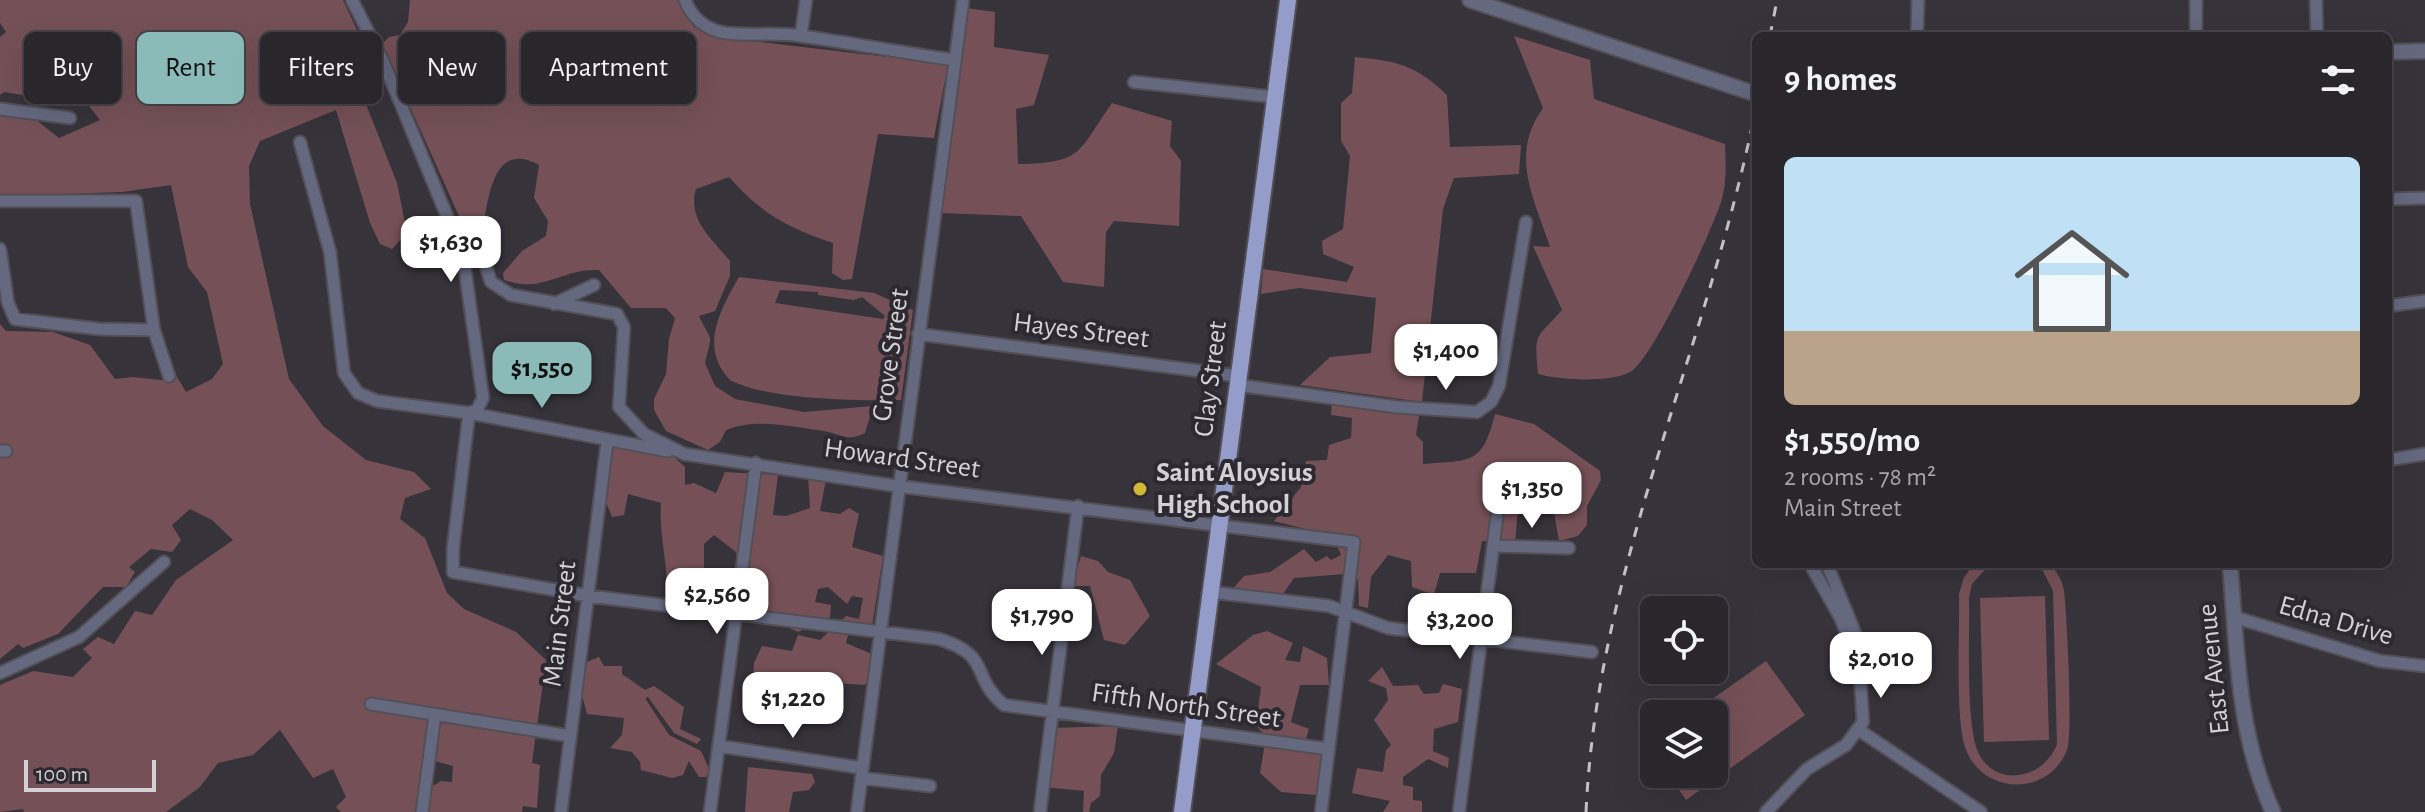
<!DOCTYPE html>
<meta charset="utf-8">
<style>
body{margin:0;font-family:"Alegreya Sans",sans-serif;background:#353238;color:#f1f3f6;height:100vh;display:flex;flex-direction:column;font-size:30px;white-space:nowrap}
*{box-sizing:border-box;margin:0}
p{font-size:26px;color:#a5a5a9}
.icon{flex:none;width:44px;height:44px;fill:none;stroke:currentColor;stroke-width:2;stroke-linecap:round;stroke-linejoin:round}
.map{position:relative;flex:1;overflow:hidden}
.drawer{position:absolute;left:1752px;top:32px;width:640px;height:536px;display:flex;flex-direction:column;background:#29262c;border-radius:12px;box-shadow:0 8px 32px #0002,0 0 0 2px #454348}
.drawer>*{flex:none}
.hud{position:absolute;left:24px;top:32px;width:760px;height:72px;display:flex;gap:16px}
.tools{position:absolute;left:1640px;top:596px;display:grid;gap:16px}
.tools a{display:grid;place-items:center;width:88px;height:88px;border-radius:12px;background:#29262c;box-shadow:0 8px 32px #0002,0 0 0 2px #454348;font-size:40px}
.scale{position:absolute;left:24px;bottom:20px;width:132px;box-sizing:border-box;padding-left:8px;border:4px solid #d3d0d6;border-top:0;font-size:22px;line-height:28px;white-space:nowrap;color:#d3d0d6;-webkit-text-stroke:6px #2d2931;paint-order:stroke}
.price{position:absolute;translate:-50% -68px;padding:0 18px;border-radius:16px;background:#fff;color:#222;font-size:26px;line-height:52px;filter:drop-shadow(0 2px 4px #0008)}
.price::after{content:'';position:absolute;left:50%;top:48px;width:24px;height:18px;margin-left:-12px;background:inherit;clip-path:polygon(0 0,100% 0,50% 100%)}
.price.selected{background:#8bbbb9;color:#111}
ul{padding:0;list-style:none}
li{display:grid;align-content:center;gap:16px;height:424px;padding:0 32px}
li span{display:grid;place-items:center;height:248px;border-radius:12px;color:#555}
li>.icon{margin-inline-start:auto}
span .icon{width:144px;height:144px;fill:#fffc;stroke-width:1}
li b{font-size:34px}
h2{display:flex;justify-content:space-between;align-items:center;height:96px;padding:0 32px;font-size:34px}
.tag{padding:0 28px;border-radius:12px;background:#29262c;box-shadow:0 8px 32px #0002,0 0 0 2px #454348;font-size:28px;line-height:72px}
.tag.selected{background:#8bbbb9;color:#111}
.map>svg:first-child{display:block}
.green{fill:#755157;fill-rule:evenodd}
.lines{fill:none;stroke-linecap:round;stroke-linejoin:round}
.minor-casing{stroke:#534f57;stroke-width:15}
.tertiary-casing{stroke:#534f57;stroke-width:18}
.primary-casing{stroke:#534f57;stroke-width:20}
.minor{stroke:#65697f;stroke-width:11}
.tertiary{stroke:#65697f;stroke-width:14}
.primary{stroke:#949cc9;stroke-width:16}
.rail{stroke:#c3c0c6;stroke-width:3;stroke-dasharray:10 10;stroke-linecap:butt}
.poi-dot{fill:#d1b736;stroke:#2d2931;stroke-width:3}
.labels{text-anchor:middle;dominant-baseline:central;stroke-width:8;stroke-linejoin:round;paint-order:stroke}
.street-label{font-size:28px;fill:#d3d0d6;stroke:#2d2931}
.poi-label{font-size:28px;font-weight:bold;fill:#d3d0d6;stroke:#2d2931;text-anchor:start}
</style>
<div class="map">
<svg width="2425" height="812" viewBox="0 0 2425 812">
<rect width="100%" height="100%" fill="#37333b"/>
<path class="green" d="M0,0H343L383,86L364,99L397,183L407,233L392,249L380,244L370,223L336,110L260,141L249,166L250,204L289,379L323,426L366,460L414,472L431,489L405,498L400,519L425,538L447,593L464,609L516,632L546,660L532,763L540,765L537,808L523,806L522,812H341L336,807L346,797L333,769L313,778L280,730L253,755L218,763L200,787L166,812H24L23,809L0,812V685L33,671L73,677L92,658L83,649L98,637L114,644L135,611L152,615L176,580L233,540L212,520L190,509L172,525L181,540L172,552L151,549L129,567L135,572L126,587H103L58,634L23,648L18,644L0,659V324L6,331L53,332L90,345L115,379L133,377L170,381L174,372L186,392L212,379L223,364L207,292L188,267L171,185L122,192L0,196V113L31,116L59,138L100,120L89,106L4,92L0,95V37L6,32L0,23ZM426,735L436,752L435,761L453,766L452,782L441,781L419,794Z
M410,0H679L694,27L716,37L948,64L934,138L878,134L852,279L843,280L832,273L833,243C786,227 762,214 729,177L696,189C687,219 712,239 730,261V276L715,311L699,316C712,344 713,330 705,363L715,386L735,399L804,412L873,406L865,433C846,443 838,432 818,430C788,426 755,418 726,430L720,442L708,450L666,431L654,410V399L666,374L669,339L675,318L666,308H631L599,270C562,268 542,294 504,280L503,273L522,251L546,236L548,221L534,198L539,165C493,139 488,199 483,229L476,235L467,234L382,44L389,37L400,35L408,22Z
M966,8L995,12L994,47L1049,55L1034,105L1016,109L1018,164C1083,163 1077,153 1112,103L1172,121L1170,146L1181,161L1179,226L1114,221L1106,232L1104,287L1063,282L1021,216L941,213Z
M1514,36L1590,60L1594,99L1725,144C1726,165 1727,185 1720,205C1710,234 1652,361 1630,372C1610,383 1559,380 1538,374C1534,330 1536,340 1562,310L1533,246L1550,247C1534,198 1509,155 1543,108Z
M1355,57C1397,61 1416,65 1447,95L1450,147L1521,145L1519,174L1454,178L1443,209L1422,402L1300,385L1330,357L1371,353L1376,298L1299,288L1261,294L1263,269L1347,282L1354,267L1323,254L1322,241L1343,229L1350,156L1341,141V103L1352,93Z
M739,277L874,293L913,310L901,400C859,401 767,400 730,380C699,348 720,310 739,277ZM780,290L818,292V295L854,300L862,297L885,316L883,319L775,303Z
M1332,400L1419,416L1416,435L1423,442V464C1472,460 1482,465 1495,414L1534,424L1600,471L1601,480L1587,506V525L1578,536L1559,541L1551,496L1518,510L1515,542L1482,541L1476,573H1440L1434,595L1412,587L1411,561L1388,555L1371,577L1368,608L1359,606L1358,579L1345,574L1294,578L1283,594L1229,593L1244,576L1270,572L1304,549L1316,562L1327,556L1331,560L1341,555L1333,536L1274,521L1301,487L1306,461L1327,460L1329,445L1351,438L1352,418L1331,415Z
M610,446L672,455L685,467V485L694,483L716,493L725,472L778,475L773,515L786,516L810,508L808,475L826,479L820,511L840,514L849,508L859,514L852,547L883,556L872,626L840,622L846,616L859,619L863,598L852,596L847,604L828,587L818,589L815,602L831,605L830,617L798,632L743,606L736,552L714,535L704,544V573L683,572L680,587L667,585C666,555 659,532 661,503L628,494L624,515L612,517L603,495Z
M1081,556L1098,561L1108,572L1130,580L1150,616L1125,645L1104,640L1090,586H1072Z
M1974,564H1990L1972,584L1969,598C1970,633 1965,726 1979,754C1997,789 2045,778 2057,744L2053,591L2043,571L2033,564H2050C2057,572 2063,581 2064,591C2067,614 2073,733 2067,750C2048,798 1981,795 1965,747C1955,715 1960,632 1959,594L1964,577Z
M2045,596L2049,740L1984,742L1980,598Z
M834,627L849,632L846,643L874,655L873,670L865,685L818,682L803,688L772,674L768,694L752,700L754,663L762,646L792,651L798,635L820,640Z
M1267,631L1293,643L1285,660L1300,662L1303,646L1327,658L1329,685H1300L1291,722L1309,729L1306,738L1326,745L1316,795L1281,792L1260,773L1266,737L1256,725L1261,687L1216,664L1253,635Z
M599,657L604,666H622V674L645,690L654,686L684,707L680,729L701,739L697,744L674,733L648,697L645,698L669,735L701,751L710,771L706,777H699L689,761L683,775L672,778L641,770L640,762L632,752L610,748L622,735L624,718L587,714L579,684L582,664Z
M1766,661L1805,715L1686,800L1668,774H1714V714H1691Z
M1382,667L1393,686L1418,685L1424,694L1439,693L1443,684L1462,689L1458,722L1434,729L1433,751L1449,758L1448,768L1428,759L1403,777V785L1413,787V800L1422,801V812H1383L1390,801L1352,793L1357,768L1383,772L1386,750L1391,745L1374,720L1388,700L1386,688L1368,681Z
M1118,726L1114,753L1101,775L1100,796L1091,803L1089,812H1083L1084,791L1045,787L1052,728Z
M748,767L812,774L815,782L809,790L793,792L789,812H745Z"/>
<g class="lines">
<g class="minor-casing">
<path id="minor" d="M352,0L383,61L463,255L483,398L477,410L469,413L453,549V572L589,596L939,639C993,656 969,675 1004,705L1329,749
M685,0C692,18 706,30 726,33C750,36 776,32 801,36C852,43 903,53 955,60
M2316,0L2317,36
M801,36L806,0
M1917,36L1918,0
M2196,36V0
M1134,82L1274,97
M0,109L70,118
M300,142L330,252L344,373L358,393L377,401L469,413L668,451
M2388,199L2425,198
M0,201H136L154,330L169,376
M0,249L8,303L15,319L99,329L154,330
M463,255L476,247L481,252L491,282L511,295L617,314L624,327L619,407L644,434L684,454L897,486L1354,542L1321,812
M554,304L594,285
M2388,306L2425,301
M918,334L1238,376
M1237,385L1397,407L1477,412L1491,402L1499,386L1526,222
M0,451H6
M2388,460L2425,454
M1493,546L1569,548
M1810,564L1840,617L1853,649
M1210,592L1329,606L1388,628L1592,652
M2234,617L2380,661L2425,666
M0,673L79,637L164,562
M371,704L570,736
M1859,730L1981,812
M719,746L862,768
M861,778L930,786
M422,812L435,715
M561,812L607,442
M710,812L756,463
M857,812L963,0
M1040,812L1078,506
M1459,812L1497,516
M1766,812L1807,769L1846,745L1863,722L1858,640L1827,564"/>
</g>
<g class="tertiary-casing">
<path id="tertiary" d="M1470,0L1756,94
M2388,52L2425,51
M2230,564C2237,649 2237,733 2273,812"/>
</g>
<g class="primary-casing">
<path id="primary" d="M1182,812L1288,0"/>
</g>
<use href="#minor" class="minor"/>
<use href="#tertiary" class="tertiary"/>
<use href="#primary" class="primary"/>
<path class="rail" d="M1770,36L1777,0
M1586,812C1597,567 1709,346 1756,107"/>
</g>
<circle class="poi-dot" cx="1140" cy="489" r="8"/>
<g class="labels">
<g class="street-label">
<text transform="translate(1081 331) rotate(7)">Hayes Street</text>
<text transform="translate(891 355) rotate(-82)">Grove Street</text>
<text transform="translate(1211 379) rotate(-83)">Clay Street</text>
<text transform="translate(902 459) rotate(8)">Howard Street</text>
<text transform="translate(2336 621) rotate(16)">Edna Drive</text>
<text transform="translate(560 624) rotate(-83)">Main Street</text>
<text transform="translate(2214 669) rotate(-96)">East Avenue</text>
<text transform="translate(1186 706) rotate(8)">Fifth North Street</text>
</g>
<g class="poi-label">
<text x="1156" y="473">Saint Aloysius<tspan x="1156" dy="32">High School</tspan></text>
</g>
</g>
</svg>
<div class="tools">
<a><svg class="icon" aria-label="locate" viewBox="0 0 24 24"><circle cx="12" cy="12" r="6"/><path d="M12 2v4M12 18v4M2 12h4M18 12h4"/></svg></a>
<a><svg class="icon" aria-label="layers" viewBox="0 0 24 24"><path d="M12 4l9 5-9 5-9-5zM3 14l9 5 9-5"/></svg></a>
</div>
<div class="scale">100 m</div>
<b class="price" style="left:451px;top:284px">$1,630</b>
<b class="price" style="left:1446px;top:392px">$1,400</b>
<b class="price selected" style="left:542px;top:410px">$1,550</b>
<b class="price" style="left:1532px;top:530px">$1,350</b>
<b class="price" style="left:717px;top:636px">$2,560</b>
<b class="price" style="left:1042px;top:657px">$1,790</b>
<b class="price" style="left:1460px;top:661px">$3,200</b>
<b class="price" style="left:1881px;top:700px">$2,010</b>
<b class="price" style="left:793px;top:740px">$1,220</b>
<div class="hud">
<a class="tag">Buy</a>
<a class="tag selected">Rent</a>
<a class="tag">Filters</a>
<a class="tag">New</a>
<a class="tag">Apartment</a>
</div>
<section class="drawer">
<h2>9 homes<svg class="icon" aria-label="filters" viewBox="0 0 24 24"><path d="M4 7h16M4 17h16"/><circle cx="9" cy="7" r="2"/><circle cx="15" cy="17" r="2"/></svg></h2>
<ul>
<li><span style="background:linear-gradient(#bfe0f5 70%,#b9a48a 0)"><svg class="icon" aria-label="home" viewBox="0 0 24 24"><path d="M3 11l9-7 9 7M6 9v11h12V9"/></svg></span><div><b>$1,550/mo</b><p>2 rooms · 78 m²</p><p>Main Street</p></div></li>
</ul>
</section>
</div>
